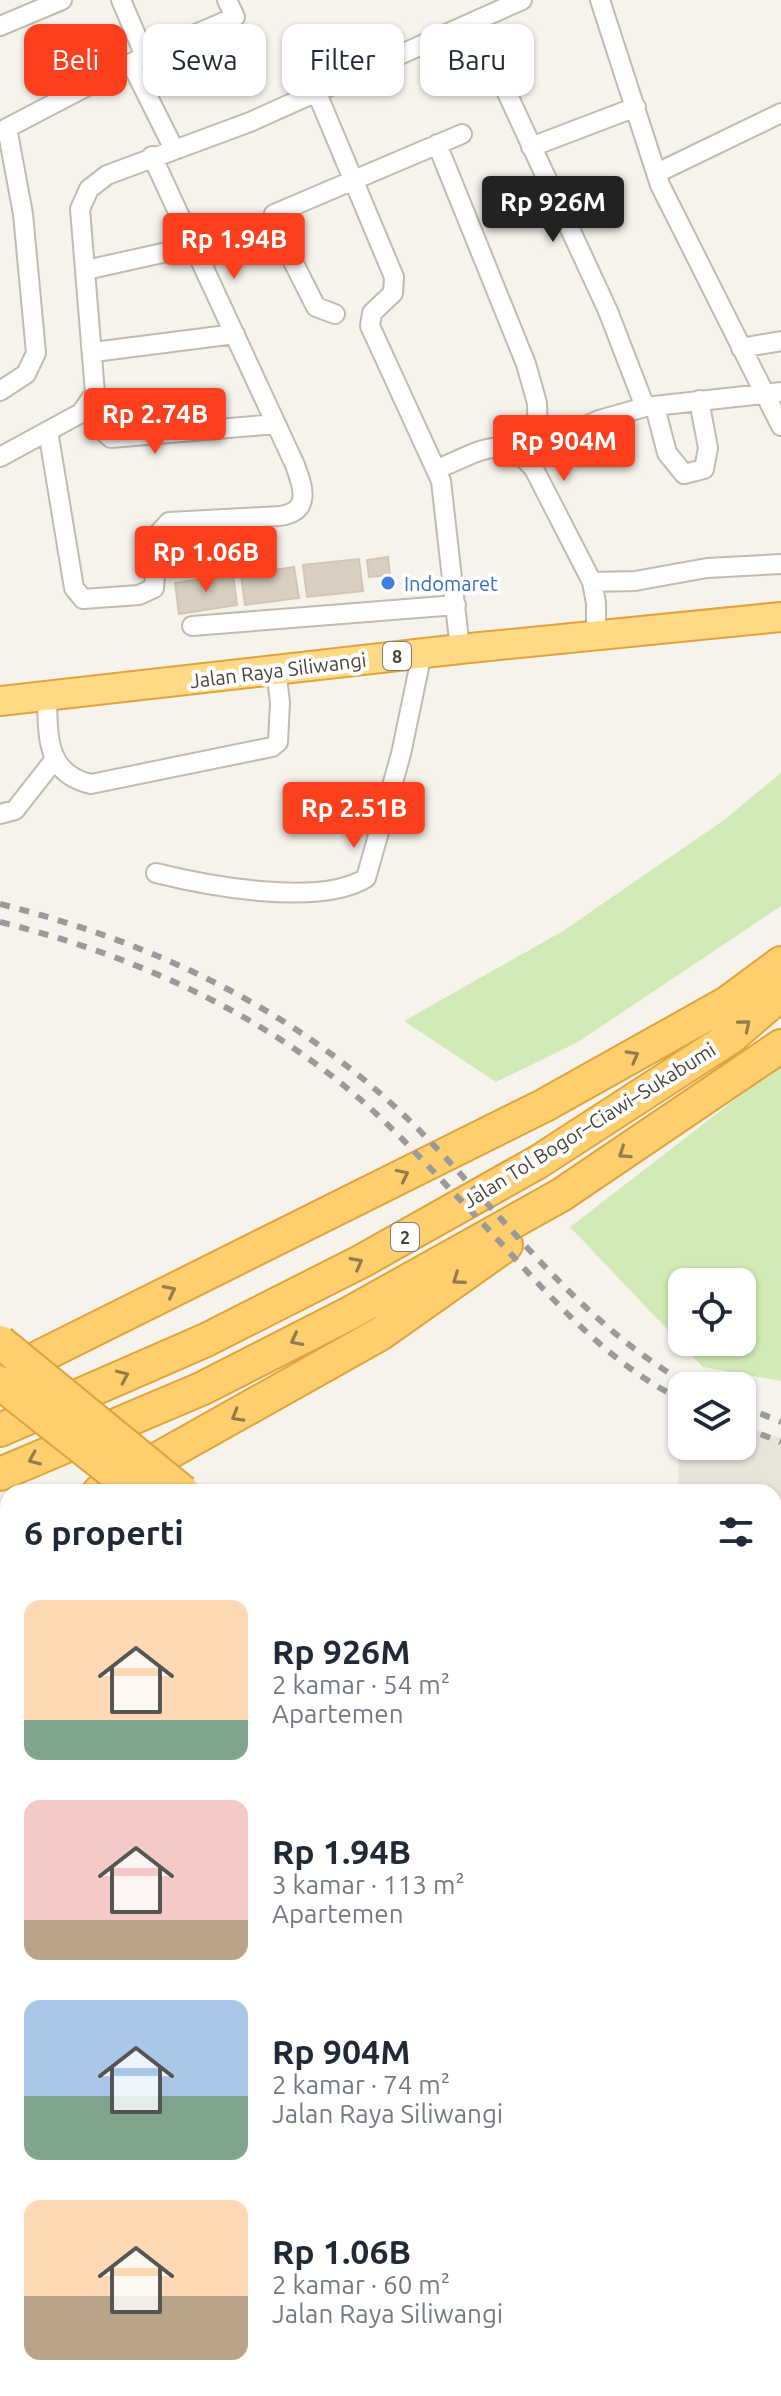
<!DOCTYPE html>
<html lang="id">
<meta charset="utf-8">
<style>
body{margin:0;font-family:Ubuntu,sans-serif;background:#f2f2f3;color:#1f2937;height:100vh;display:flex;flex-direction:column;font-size:30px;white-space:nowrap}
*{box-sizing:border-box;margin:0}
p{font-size:26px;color:#747a83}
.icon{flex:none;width:44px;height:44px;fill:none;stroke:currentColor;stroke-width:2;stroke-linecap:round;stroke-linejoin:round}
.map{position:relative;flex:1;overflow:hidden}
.panel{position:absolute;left:0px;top:1484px;width:782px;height:912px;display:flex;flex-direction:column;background:#fff;border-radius:24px 24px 0 0;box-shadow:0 2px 6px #0004}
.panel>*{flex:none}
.guide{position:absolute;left:24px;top:24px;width:734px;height:72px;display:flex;gap:16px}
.buttons{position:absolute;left:668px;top:1268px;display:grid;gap:16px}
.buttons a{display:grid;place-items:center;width:88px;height:88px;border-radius:16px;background:#fff;box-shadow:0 2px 6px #0004;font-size:40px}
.price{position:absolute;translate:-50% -68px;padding:0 18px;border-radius:8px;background:#fc3f1d;color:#fff;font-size:26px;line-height:52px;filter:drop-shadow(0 2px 4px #0008)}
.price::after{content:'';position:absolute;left:50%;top:48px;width:24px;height:18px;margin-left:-12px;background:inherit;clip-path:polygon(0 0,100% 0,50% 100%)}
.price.on{background:#222;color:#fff}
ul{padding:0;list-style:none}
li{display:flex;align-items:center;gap:24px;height:200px;padding:0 24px}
li span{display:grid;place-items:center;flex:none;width:224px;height:160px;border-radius:16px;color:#555}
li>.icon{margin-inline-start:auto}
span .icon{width:96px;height:96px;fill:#fffc;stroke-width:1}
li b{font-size:34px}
h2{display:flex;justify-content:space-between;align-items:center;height:96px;padding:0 24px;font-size:34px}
.pill{padding:0 28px;border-radius:16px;background:#fff;box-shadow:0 2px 6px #0004;font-size:28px;line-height:72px}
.pill.on{background:#fc3f1d;color:#fff}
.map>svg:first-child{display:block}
.residential{fill:#eae5da}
.green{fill:#d2eab5;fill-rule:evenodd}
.building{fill:#d8cfc1;stroke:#d3c7b4;stroke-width:2}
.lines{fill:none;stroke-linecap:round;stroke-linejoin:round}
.minor-casing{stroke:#c2bbae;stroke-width:22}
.trunk-casing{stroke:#e0a43c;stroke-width:32}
.motorway-casing{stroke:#e0a43c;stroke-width:36}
.minor{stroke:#fff;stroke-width:18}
.trunk{stroke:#ffd985;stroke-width:28}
.motorway{stroke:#ffcf6e;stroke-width:32}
.rail{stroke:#9a9a9a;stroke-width:6;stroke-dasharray:10 10;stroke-linecap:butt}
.motorway-bridge-casing{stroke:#e0a43c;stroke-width:36;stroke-linecap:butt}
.motorway-bridge{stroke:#ffcf6e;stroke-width:32}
.oneway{stroke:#937c4e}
.shop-dot{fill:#3f7fe0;stroke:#fff;stroke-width:3}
.labels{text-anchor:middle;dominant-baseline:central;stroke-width:8;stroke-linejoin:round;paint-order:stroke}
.shield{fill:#fff;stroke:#817c74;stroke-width:2}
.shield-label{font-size:18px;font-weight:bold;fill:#4b4439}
.shop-label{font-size:20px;fill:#366cbe;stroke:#fff;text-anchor:start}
.street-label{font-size:20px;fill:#4b4439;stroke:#fff}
</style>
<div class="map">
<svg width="781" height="2396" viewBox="0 0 781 2396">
<rect width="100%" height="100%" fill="#f6f3ec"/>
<path class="residential" d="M679,1407L682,1408V1446H742V1426L781,1438V1630L774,1625V1492H678Z"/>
<path class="green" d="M781,773V906L578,1042L496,1082L404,1021L563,931L724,820Z
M781,1064V1381L703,1367L570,1227ZM682,1282H742V1342H682Z
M774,1625L781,1630V2223L774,2224Z
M256,2388H577L568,2396H249Z"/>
<path class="building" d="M388,557L390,575L369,577L367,560Z
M359,559L363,591L307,597L303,565Z
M294,567L299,598L245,605L241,575Z
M233,574L237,605L179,614L175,583Z"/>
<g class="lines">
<g class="minor-casing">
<path id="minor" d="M121,0L145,56
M600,0L660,185L781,426
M0,26L62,0
M131,63L174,149
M495,67L608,311L645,407
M316,91L394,277L393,293L372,313L370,326L441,481L460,649
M437,144L526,364L537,403L538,448
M531,147L636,107
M657,173L781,113
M86,270L194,246
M335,314L316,307L275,226L274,214L462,134
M741,348L781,341
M94,352L235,334
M0,391L26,374L36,353L23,214L7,128L145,56L235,17L227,0
M95,393L102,430L111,438L276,424
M655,407L667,453L684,474L704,469L708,448L699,400
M48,431L74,588L83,599L139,595L154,588L158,534L169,522L280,516C312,511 303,487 295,465L152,156
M530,452L599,420L645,407L781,392
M0,457L81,413L95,393L80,209L89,189L107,175L250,122L522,0
M437,469C476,454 503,430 534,469L592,582L596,603V636
M592,582L635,581L707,568L781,564
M192,626L456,605
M47,698C48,737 46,774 91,784L272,747L278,742L280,702L276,670
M0,814L15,810L55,759
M156,873C208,886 320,907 366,878L401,754L422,653
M777,1522H781"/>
</g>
<g class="trunk-casing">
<path id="trunk" d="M0,701L460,649L781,617"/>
</g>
<g class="motorway-casing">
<path id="motorway" d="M3,1375L545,1105L727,1003L781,963
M0,1430L206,1340L362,1261L538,1162L731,1037L781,994
M0,1474L201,1389L350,1313L561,1195L781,1046
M99,1492L380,1334L506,1245
M0,1544L8,1540
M0,2103L8,2100
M0,2146L8,2143"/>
</g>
<use href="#minor" class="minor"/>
<use href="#trunk" class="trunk"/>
<use href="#motorway" class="motorway"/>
<path class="rail" d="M0,904C159,944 303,1013 419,1130C506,1218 581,1325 691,1386
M0,922C130,954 259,1011 361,1100C400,1134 435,1174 471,1211C536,1279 597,1358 682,1400
M742,1406L781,1422
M742,1427L781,1442"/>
<g class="motorway-bridge-casing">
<path id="motorway-bridge" d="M0,1342L183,1492
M0,1383L138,1492"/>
</g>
<use href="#motorway-bridge" class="motorway-bridge"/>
</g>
<defs><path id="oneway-chevron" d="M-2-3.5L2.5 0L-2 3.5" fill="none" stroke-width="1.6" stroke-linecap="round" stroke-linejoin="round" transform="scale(2)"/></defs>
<g class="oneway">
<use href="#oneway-chevron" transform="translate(745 1025) rotate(-40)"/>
<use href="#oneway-chevron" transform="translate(633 1056) rotate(-29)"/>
<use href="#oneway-chevron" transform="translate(624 1153) rotate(146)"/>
<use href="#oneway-chevron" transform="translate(403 1175) rotate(-26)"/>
<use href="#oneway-chevron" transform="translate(357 1263) rotate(-28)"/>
<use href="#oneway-chevron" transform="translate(458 1279) rotate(145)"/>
<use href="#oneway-chevron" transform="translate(170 1291) rotate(-27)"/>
<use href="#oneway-chevron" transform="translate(296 1340) rotate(153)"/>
<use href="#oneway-chevron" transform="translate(123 1376) rotate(-24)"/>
<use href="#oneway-chevron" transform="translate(237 1416) rotate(150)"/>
<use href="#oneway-chevron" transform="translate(34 1459) rotate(157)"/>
</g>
<circle class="shop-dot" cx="388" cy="583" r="8"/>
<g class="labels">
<g class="shield">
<rect x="383" y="642" width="28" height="28" rx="6"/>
<rect x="391" y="1223" width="28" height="28" rx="6"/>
</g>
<g class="shield-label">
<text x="397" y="656">8</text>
<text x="405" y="1237">2</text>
</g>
<g class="shop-label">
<text x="404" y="583">Indomaret</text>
</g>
<g class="street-label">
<text transform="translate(278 670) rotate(-7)">Jalan Raya Siliwangi</text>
<text transform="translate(589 1125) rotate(-32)">Jalan Tol Bogor–Ciawi–Sukabumi</text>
</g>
</g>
</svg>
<div class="buttons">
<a><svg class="icon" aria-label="locate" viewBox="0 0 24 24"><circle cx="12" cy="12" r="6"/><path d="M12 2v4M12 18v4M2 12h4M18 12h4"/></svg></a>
<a><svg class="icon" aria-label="layers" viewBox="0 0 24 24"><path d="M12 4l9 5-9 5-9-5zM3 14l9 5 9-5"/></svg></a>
</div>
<b class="price on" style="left:553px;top:244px">Rp 926M</b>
<b class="price" style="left:234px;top:281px">Rp 1.94B</b>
<b class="price" style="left:155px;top:456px">Rp 2.74B</b>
<b class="price" style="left:564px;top:483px">Rp 904M</b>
<b class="price" style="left:206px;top:594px">Rp 1.06B</b>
<b class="price" style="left:354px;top:850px">Rp 2.51B</b>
<div class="guide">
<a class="pill on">Beli</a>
<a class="pill">Sewa</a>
<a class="pill">Filter</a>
<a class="pill">Baru</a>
</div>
<section class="panel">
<h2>6 properti<svg class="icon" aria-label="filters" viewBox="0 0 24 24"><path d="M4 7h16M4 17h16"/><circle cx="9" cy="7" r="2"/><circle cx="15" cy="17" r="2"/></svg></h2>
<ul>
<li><span style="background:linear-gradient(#ffd9b3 75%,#7fa58c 0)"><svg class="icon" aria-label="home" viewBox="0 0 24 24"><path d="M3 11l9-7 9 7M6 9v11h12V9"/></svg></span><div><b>Rp 926M</b><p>2 kamar · 54 m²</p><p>Apartemen</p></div></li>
<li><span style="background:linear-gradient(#f6c9c9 75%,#b9a48a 0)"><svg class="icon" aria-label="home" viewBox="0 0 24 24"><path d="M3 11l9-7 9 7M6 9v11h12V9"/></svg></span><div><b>Rp 1.94B</b><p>3 kamar · 113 m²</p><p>Apartemen</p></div></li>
<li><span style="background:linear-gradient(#a9c7e8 60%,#7fa58c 0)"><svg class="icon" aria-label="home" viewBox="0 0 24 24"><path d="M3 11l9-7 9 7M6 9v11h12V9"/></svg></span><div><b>Rp 904M</b><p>2 kamar · 74 m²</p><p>Jalan Raya Siliwangi</p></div></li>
<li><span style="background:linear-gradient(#ffd9b3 60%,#b9a48a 0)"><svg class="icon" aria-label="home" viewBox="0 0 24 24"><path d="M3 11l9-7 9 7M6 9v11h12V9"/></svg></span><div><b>Rp 1.06B</b><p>2 kamar · 60 m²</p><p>Jalan Raya Siliwangi</p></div></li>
</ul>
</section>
</div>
